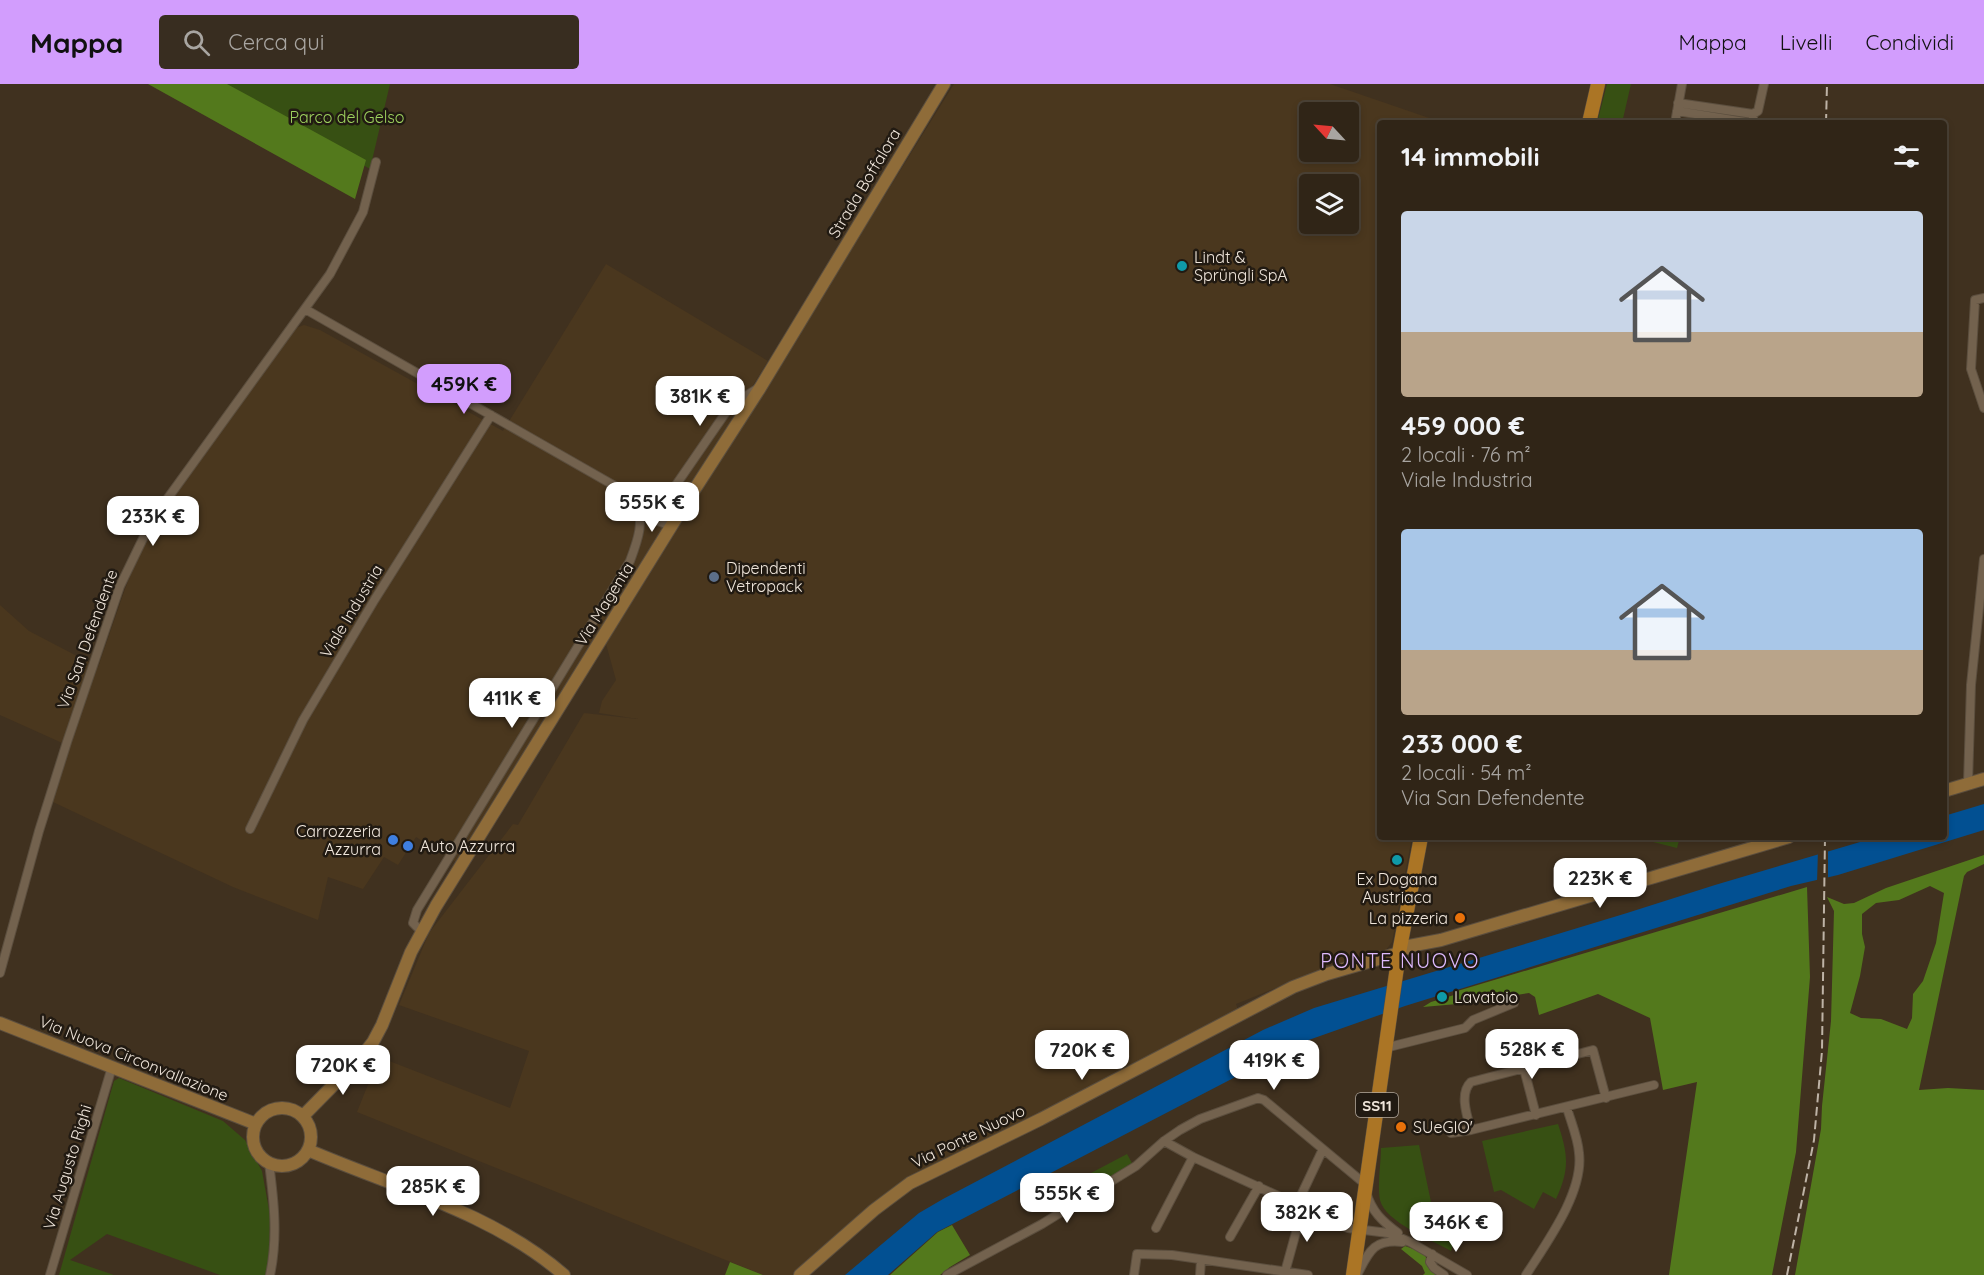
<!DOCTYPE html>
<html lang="it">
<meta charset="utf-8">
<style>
body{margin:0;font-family:Quicksand,sans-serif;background:#382d20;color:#f1f3f6;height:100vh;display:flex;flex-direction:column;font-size:22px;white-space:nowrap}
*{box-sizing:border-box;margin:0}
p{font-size:20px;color:#a8a5a1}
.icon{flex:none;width:33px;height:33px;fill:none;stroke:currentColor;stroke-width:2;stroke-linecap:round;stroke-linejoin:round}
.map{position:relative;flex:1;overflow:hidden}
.drawer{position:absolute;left:1377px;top:36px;width:570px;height:720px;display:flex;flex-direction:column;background:#302517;border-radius:6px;box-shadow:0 3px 9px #0003,0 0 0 2px #4b4236}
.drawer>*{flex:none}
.needle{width:39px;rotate:296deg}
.buttons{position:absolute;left:1299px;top:18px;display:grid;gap:12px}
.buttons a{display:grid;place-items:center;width:60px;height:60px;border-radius:6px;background:#302517;box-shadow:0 3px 9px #0003,0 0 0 2px #4b4236;font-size:30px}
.price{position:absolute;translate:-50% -51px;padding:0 14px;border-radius:12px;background:#fff;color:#222;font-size:20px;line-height:39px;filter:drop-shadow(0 2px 3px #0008)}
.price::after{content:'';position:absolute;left:50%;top:36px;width:18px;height:14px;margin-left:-9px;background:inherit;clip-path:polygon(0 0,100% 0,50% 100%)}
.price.active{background:#d29dfd;color:#111}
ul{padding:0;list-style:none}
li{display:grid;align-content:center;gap:12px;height:318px;padding:0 24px}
li span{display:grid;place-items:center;height:186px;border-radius:6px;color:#555}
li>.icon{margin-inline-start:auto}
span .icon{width:108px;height:108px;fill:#fffc;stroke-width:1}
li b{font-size:26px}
h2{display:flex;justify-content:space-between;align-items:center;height:72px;padding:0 24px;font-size:26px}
header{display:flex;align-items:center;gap:36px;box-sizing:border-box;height:84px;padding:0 30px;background:#d29dfd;color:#111}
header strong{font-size:28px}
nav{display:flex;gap:33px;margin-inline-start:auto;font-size:21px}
.search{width:420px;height:54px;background:#382d20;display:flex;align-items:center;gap:15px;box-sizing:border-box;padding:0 21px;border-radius:6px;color:#a8a5a1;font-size:22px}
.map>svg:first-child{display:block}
.built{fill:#4a371e;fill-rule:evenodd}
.green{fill:#375013}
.forest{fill:#53791c;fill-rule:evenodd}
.water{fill:#025092}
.pier{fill:#40311f}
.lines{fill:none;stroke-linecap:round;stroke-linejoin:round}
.street-casing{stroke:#5b4e3e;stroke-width:10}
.secondary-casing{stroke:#5b4e3e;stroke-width:14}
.primary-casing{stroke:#5b4e3e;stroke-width:15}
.street{stroke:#73624e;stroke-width:8}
.secondary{stroke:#8f6c39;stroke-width:12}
.primary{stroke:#ab7525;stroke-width:14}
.rail{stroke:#beb3a6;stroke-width:2;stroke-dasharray:9 4.5;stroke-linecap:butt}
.culture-dot{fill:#0f9aa8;stroke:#211a12;stroke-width:2}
.service-dot{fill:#5c6f8a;stroke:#211a12;stroke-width:2}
.shop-dot{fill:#3f7fe0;stroke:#211a12;stroke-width:2}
.food-dot{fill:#e8710a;stroke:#211a12;stroke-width:2}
.labels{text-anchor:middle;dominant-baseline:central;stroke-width:5;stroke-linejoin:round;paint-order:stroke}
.shield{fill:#211a12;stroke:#b2a99f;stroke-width:1.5}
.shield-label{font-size:15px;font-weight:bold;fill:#f0e6db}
.park-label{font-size:16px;fill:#9ed25e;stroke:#211a12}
.street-label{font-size:16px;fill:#f0e6db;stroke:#211a12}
.poi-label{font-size:16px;fill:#f0e6db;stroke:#211a12;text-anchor:start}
.quarter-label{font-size:20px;letter-spacing:1.5px;fill:#debafe;stroke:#211a12}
</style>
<header>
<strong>Mappa</strong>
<div class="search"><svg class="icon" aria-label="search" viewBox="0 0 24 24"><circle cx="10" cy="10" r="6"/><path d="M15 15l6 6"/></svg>Cerca qui</div>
<nav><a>Mappa</a><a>Livelli</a><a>Condividi</a></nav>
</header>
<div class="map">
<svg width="1984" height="1191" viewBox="0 0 1984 1191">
<rect width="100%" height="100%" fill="#40311f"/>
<path class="built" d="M954,0H1330L1432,35V39H1380V753H1412L1392,858L1386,866L1291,898L1236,920L1238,926L1181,958L953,1073L795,1191H763L357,1028L379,973L510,1024L529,967L399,921L429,849L513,740L518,741L584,629L638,635L599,629L602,617L616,596L606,560ZM1310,28H1348V68H1310ZM1310,100H1348V140H1310Z
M606,180L768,277L456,778L416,753L398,781L384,773L363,805L328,793L318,836L233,803L53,718L69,662L0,631V521L29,547L98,583L125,505L148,448L171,413L296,244L304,241L320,246L503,347Z"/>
<path class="green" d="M223,0H390L370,85Z
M1607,0H1631L1622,39H1597Z
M1642,753H1680L1677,764L1641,755Z
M119,994L223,1037L245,1056L262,1087L270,1131L269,1183L267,1191H220L107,1150L70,1176L114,1191H59L114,997Z
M1558,1040C1568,1070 1570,1085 1556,1115L1543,1108L1534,1125L1501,1106L1494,1108L1482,1057Z
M1419,1061L1434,1132L1450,1128L1455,1155L1451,1167C1432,1156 1385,1138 1380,1116C1377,1100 1381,1080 1381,1064Z
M1127,1070L1132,1079L1113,1094L1079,1113L1072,1099Z"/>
<path class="forest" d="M148,0H227L366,76L355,115Z
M1984,771V780L1967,788L1964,792L1919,1006L1948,1004L1984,1006V1191H1795L1821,1045L1822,1022L1831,937L1834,827L1827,813L1844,820L1854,819L1886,804ZM1930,802L1944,809L1936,859L1923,897L1913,910L1912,934L1907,945L1881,935L1861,934L1850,929L1860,892L1865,863L1862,850V830L1876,819L1899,816Z
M1807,803L1810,893L1796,1068L1772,1191H1669L1697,998L1663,1006L1650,934L1598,910L1539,931L1535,913L1529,909L1504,913L1500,911L1480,918L1423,923L1431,918L1454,911V908Z
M952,1141L970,1171L950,1183L940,1191H890L938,1148Z
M1405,1162L1422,1168L1439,1191H1423L1425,1189L1422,1182L1401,1165Z
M730,1178L763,1191H725Z"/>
<path class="water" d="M1984,720V746L1838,791L1791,802L1405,922L1303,958L937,1148L888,1191H845L919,1129L943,1115L1263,946L1314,924L1627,829L1715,801L1877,753H1944V732Z"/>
<path class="pier" d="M1828,764V795L1817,798L1818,767Z"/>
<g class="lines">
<g class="street-casing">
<path id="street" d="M1678,19L1753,30
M1677,27L1751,39
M1753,35V30L1758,27L1764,0
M1675,39L1682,0
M1984,214L1975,216L1971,285L1984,324
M305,225L636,414L663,415L680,428
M648,433L671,442
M651,435V422L669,411L731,321L757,305
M1968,699L1971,601L1984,475
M250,745L303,636L375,515L491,331
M421,847L413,839L417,826L630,477C639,453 644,439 636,414
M0,889L39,747L67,658L120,502L152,436L330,190L363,128L376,78
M1385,964L1465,944L1473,936L1514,919
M1524,985L1536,1031
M1471,1046C1467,1032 1459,1009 1471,998L1593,966L1606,1014
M1451,1049L1471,1046L1654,1001
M1164,1057L1193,1073L1348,1144L1388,1149L1410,1158L1467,1191
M269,1079C274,1117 278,1154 270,1191
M1366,1108C1372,1128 1382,1137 1398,1149
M1297,1120L1323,1065
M1156,1144L1193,1073
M1230,1153L1259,1102
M1432,1170L1430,1178L1434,1184L1444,1191
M1285,1188L1303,1123
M50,1191L112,983
M947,1191L1042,1140L1136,1082L1164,1057L1180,1046L1200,1035L1258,1014L1264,1016L1365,1100
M1134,1191L1137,1170L1172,1171L1308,1191
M1200,1191L1201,1176
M1357,1191C1369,1168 1373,1155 1402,1158
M1526,1191C1547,1158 1584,1108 1579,1069C1578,1054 1571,1038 1567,1024"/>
</g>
<g class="secondary-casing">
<path id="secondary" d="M1944,707L1984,695
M0,939L256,1040
M253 1053a29 29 0 1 1 58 0a29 29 0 1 1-58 0Z
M303,1032L362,972L373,958L382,941L411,868L436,822L680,428L760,304L944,0
M308,1066C394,1103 493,1129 564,1191
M800,1191L874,1126L910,1099L1041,1035L1293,903L1327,890L1399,869L1409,862L1441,856L1789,753"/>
</g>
<g class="primary-casing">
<path id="primary" d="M1589,39L1598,0
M1353,1191L1399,869L1421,753"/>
</g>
<use href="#street" class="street"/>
<use href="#secondary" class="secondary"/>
<use href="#primary" class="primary"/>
<path class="rail" d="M1826,39L1827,0
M1787,1191L1814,1056L1822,967L1825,753"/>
</g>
<g class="culture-dot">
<circle cx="1182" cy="182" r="6"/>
<circle cx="1397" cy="776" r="6"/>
<circle cx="1442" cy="913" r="6"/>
</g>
<circle class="service-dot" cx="714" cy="493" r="6"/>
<g class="shop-dot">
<circle cx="393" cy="756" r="6"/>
<circle cx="408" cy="762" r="6"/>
</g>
<g class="food-dot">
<circle cx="1460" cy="834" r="6"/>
<circle cx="1401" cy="1043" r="6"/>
</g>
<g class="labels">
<rect class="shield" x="1356" y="1009" width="42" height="24" rx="4.5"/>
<g class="shield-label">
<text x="1377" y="1021">SS11</text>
</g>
<g class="park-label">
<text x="347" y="33">Parco del Gelso</text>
</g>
<g class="street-label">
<text transform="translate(864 99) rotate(-59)">Strada Boffalora</text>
<text transform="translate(604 520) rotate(-58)">Via Magenta</text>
<text transform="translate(351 527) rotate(-59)">Viale Industria</text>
<text transform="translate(87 555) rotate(-70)">Via San Defendente</text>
<text transform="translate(134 974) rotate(22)">Via Nuova Circonvallazione</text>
<text transform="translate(968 1052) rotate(-26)">Via Ponte Nuovo</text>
<text transform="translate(67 1083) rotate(-73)">Via Augusto Righi</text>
</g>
<g class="poi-label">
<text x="1194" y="173">Lindt &amp;<tspan x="1194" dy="18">Sprüngli SpA</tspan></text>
<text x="726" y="484">Dipendenti<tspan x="726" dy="18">Vetropack</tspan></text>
<text x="381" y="747" text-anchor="end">Carrozzeria<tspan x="381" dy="18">Azzurra</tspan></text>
<text x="420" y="762">Auto Azzurra</text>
<text x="1397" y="795" text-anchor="middle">Ex Dogana<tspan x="1397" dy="18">Austriaca</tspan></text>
<text x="1448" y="834" text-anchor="end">La pizzeria</text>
<text x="1454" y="913">Lavatoio</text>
<text x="1413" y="1043">SUeGIO'</text>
</g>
<g class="quarter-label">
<text x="1400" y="876">PONTE NUOVO</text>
</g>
</g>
</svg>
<div class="buttons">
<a><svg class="needle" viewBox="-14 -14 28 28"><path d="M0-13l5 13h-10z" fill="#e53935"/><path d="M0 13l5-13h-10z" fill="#a8a5a1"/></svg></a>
<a><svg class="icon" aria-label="layers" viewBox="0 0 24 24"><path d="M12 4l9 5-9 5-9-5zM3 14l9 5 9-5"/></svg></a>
</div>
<b class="price active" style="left:464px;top:331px">459K €</b>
<b class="price" style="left:700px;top:343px">381K €</b>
<b class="price" style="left:652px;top:449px">555K €</b>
<b class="price" style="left:153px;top:463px">233K €</b>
<b class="price" style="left:512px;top:645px">411K €</b>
<b class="price" style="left:1600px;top:825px">223K €</b>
<b class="price" style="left:1532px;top:996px">528K €</b>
<b class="price" style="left:1082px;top:997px">720K €</b>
<b class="price" style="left:1274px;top:1007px">419K €</b>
<b class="price" style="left:343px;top:1012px">720K €</b>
<b class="price" style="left:433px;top:1133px">285K €</b>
<b class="price" style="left:1067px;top:1140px">555K €</b>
<b class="price" style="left:1307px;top:1159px">382K €</b>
<b class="price" style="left:1456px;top:1169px">346K €</b>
<section class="drawer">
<h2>14 immobili<svg class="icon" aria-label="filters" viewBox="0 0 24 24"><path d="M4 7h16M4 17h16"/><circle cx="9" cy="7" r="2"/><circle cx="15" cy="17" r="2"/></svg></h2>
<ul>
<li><span style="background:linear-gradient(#c9d6e8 65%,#b9a48a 0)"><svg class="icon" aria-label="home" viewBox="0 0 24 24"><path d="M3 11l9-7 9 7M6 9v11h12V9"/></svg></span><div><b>459 000 €</b><p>2 locali · 76 m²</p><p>Viale Industria</p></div></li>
<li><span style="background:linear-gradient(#a9c7e8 65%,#b9a48a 0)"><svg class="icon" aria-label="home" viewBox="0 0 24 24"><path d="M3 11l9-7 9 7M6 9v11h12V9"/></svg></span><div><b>233 000 €</b><p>2 locali · 54 m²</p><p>Via San Defendente</p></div></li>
</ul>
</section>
</div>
